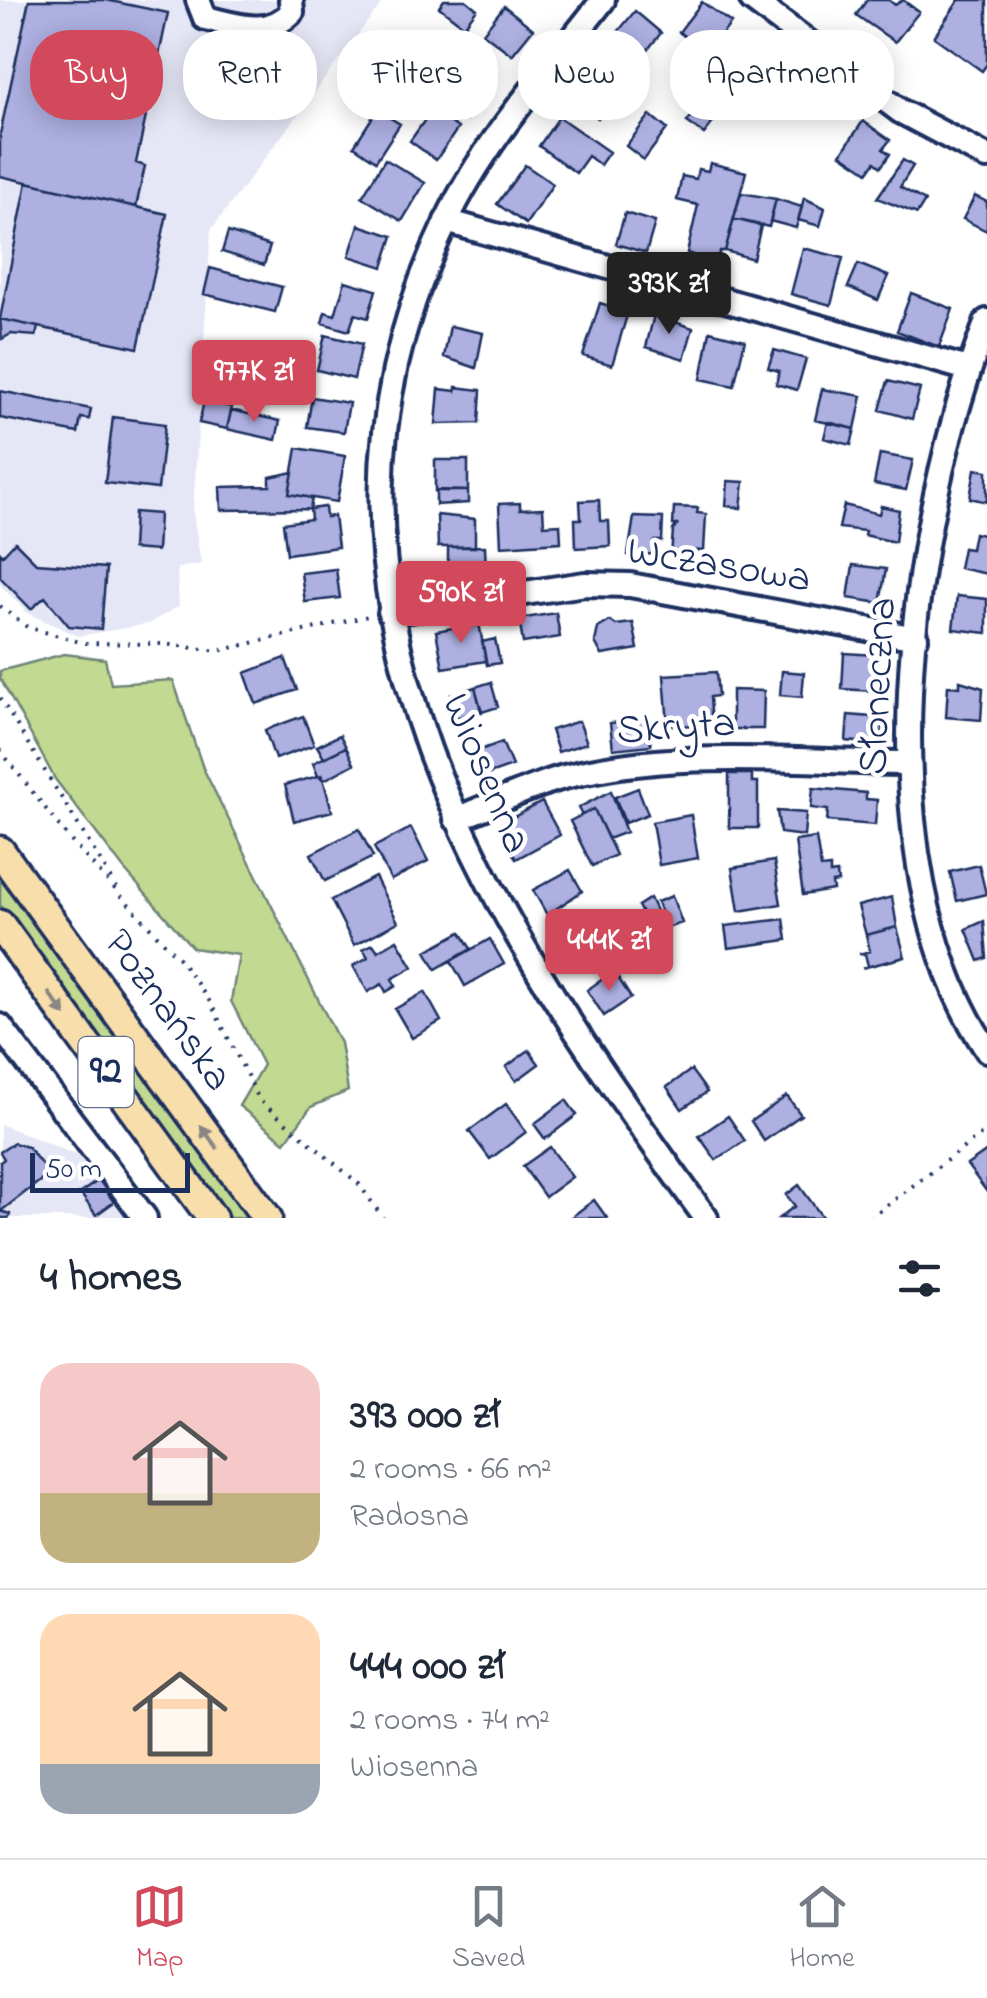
<!DOCTYPE html>
<meta charset="utf-8">
<style>
body{margin:0;font-family:"Indie Flower",sans-serif;background:#f6f6f7;color:#1f2937;height:100vh;display:flex;flex-direction:column;font-size:38px;white-space:nowrap}
*{box-sizing:border-box;margin:0}
p{font-size:32px;color:#747a83}
.icon{flex:none;width:55px;height:55px;fill:none;stroke:currentColor;stroke-width:2;stroke-linecap:round;stroke-linejoin:round}
.map{position:relative;height:1218px;overflow:hidden}
.panel{display:flex;flex-direction:column;background:#fff;flex:1}
.panel>*{flex:none}
.guide{position:absolute;left:30px;top:30px;width:928px;height:90px;display:flex;gap:20px}
.scale{position:absolute;left:30px;bottom:25px;width:160px;box-sizing:border-box;padding-left:10px;border:5px solid #1b2f5e;border-top:0;font-size:28px;line-height:35px;white-space:nowrap;color:#1b2f5e;-webkit-text-stroke:8px #fff;paint-order:stroke}
.price{position:absolute;translate:-50% -85px;padding:0 22px;border-radius:10px;background:#d1495b;color:#fff;font-size:32px;line-height:65px;filter:drop-shadow(0 2px 5px #0008)}
.price::after{content:'';position:absolute;left:50%;top:60px;width:30px;height:22px;margin-left:-15px;background:inherit;clip-path:polygon(0 0,100% 0,50% 100%)}
.price.selected{background:#222;color:#fff}
ul{padding:0;list-style:none}
li{display:flex;align-items:center;gap:30px;height:250px;padding:0 40px}
li+li{border-top:2px solid #e0e1e3}
li span{display:grid;place-items:center;flex:none;width:280px;height:200px;border-radius:30px;color:#555}
li>.icon{margin-inline-start:auto}
span .icon{width:120px;height:120px;fill:#fffc;stroke-width:1}
li b{font-size:42px}
h2{display:flex;justify-content:space-between;align-items:center;height:120px;padding:0 40px;font-size:42px}
.chip{padding:0 35px;border-radius:40px;background:#fff;box-shadow:0 5px 25px #0003;font-size:35px;line-height:90px}
.chip.selected{background:#d1495b;color:#fff}
.tab-bar{display:flex;justify-content:space-around;align-items:center;height:140px;border-top:2px solid #e0e1e3;background:#fff;font-size:28px;color:#747a83}
.tab-bar a{display:grid;justify-items:center;gap:5px}
.tab-bar .selected{color:#d1495b}
.map>svg:first-child{display:block}
.built{fill:#e6e7f6}
.green{fill:#c1d990;stroke:#6e8477;stroke-width:2.5}
.building{fill:#adb0e1;stroke:#1b2f5e;stroke-width:2.5}
.lines{fill:none;stroke-linecap:round;stroke-linejoin:round}
.minor-casing{stroke:#1b2f5e;stroke-width:30}
.major-casing{stroke:#1b2f5e;stroke-width:35}
.path{stroke:#1b2f5e;stroke-width:4;stroke-dasharray:2.5 8;stroke-linecap:butt}
.minor{stroke:#fff;stroke-width:22}
.major{stroke:#f8deab;stroke-width:28}
.oneway{fill:#8a8684}
.labels{text-anchor:middle;dominant-baseline:central;stroke-width:9;stroke-linejoin:round;paint-order:stroke}
.shield{fill:#fff;stroke:#5f6d8e;stroke-width:2.5}
.shield-label{font-size:40px;font-weight:bold;fill:#1b2f5e}
.street-label{font-size:42px;fill:#1b2f5e;stroke:#fff}
</style>
<div class="map">
<svg width="987" height="1218" viewBox="0 0 987 1218">
<rect width="100%" height="100%" fill="#fff"/>
<filter id="ink" filterUnits="userSpaceOnUse"><feTurbulence type="fractalNoise" baseFrequency=".01" numOctaves="2"/><feDisplacementMap in="SourceGraphic" scale="20" xChannelSelector="R" yChannelSelector="G"/><feConvolveMatrix kernelMatrix="1 2 1 2 8 2 1 2 1" color-interpolation-filters="sRGB"/></filter>
<g filter="url(#ink)">
<path class="built" d="M0,0H384L211,230L193,512L201,564L177,568L179,606L148,624L78,636L29,614L0,585Z
M0,1124L94,1162L135,1218H0Z"/>
<path class="green" d="M64,654L105,659L111,684L173,680L203,768L340,1043L348,1091L311,1107L285,1142L239,1106L263,1065L231,1001L239,955L193,948L123,868L55,779L0,678V671Z
M0,870L253,1218H227L0,905Z"/>
<path class="building" d="M29,0H106L168,13L136,163L145,166L136,207L0,176V134Z
M444,0H466L477,9L464,26L439,7Z
M867,0H889L895,5L903,0L919,12L895,42L856,15Z
M959,0H987V64L982,71L934,37Z
M702,2L731,23L707,54L679,32Z
M504,6L533,29L512,55L483,33Z
M635,11L661,33L638,62L621,48L626,41L617,33Z
M440,33L475,60L452,90L418,63Z
M692,52L711,66L695,86L677,71Z
M745,52L764,59L740,91L723,79Z
M764,59L792,81L770,110L742,88Z
M597,62L629,87L598,118L570,96Z
M457,94L475,108L466,120L448,106Z
M704,100L721,112L704,134L687,122Z
M377,110L400,124L376,161L354,146Z
M432,110L458,128L436,160L410,141Z
M650,115L667,129L644,160L626,146Z
M559,117L609,152L600,165L588,156L576,173L539,146Z
M863,121L890,140L883,149L890,154L881,167L875,162L868,172L841,154Z
M385,159L425,183L402,221L362,197Z
M903,160L913,166L900,187L925,201L917,214L877,198Z
M710,163L746,172L725,251H720L715,263L687,253L698,205L677,200L682,176L696,179L698,169L708,171Z
M525,165L553,184L526,224L497,204Z
M27,182L167,214L138,348L0,319Z
M741,193L776,199L769,227L734,219Z
M975,196L987,202V231L963,219Z
M804,198L825,208L820,226L798,220Z
M776,199L802,207L796,228L770,221Z
M625,213L655,222L646,253L616,244Z
M734,219L761,226L753,259L725,251Z
M359,225L393,236L383,267L349,256Z
M228,232L270,246L264,265L222,252Z
M803,248L843,258L831,305L791,294Z
M858,264L888,276L878,300L848,287Z
M210,268L282,287L275,312L204,294Z
M345,281L376,290L368,318L355,314L349,331L322,323L325,312L335,315Z
M911,293L953,309L939,347L897,331Z
M600,303L628,312L612,365L583,356Z
M654,315L693,328L684,359L646,347Z
M0,319L38,327L36,336L11,334L2,339Z
M450,326L483,333L476,368L444,357Z
M710,331L745,340L734,386L701,379Z
M325,335L362,344L354,379L317,370Z
M774,350L806,359L797,390L776,384L779,371L768,368Z
M888,381L920,389L912,419L880,410Z
M456,387L481,390L479,423L436,424L439,389L456,391Z
M822,389L862,396L855,429L815,420Z
M0,391L91,409L89,419L81,418L78,433L0,418Z
M312,397L349,403L344,432L307,427Z
M204,401L232,407L227,429L199,423Z
M231,410L280,421L276,440L227,429Z
M113,417L165,424L158,489L105,483Z
M828,422L855,429L851,445L824,438Z
M297,448L345,456L337,502L289,494Z
M880,454L913,460L906,490L874,484Z
M435,460H468V491H435Z
M975,469L987,471V502L970,498Z
M293,472L289,494L312,498L310,509L221,510L220,487L270,486V477Z
M728,481L744,482L741,508L726,506Z
M436,490L468,491V503L436,505Z
M599,500L600,521H609L610,546L576,548L575,519H581L580,501Z
M520,503V509L543,508L544,525L560,524L561,542L501,546L499,504Z
M844,505L879,514L881,506L899,510L895,542L864,535L865,531L839,528Z
M325,507L326,517L334,516L338,547L287,554L283,523L311,519L310,509Z
M674,507L698,508L697,513L706,514L704,551L685,550V557L671,556L673,530L677,525H673Z
M134,512L159,514L157,551L132,549Z
M437,515L475,519V547H438Z
M634,517L663,518L662,541H655L654,554L628,555Z
M974,533L987,536V574L959,568L963,548L971,549Z
M15,542L36,563L106,568L101,629L69,626L45,597L31,609L0,577V552L3,555Z
M485,546L486,574L448,578V547Z
M853,565L886,569L880,603L848,598Z
M336,569L340,598L305,602L301,573Z
M957,596L987,599V633L953,629Z
M556,613L560,637L523,643L519,619Z
M610,621L616,625L633,623L638,649L602,655L595,642L598,628Z
M479,623L486,661L443,668L436,631Z
M495,639L500,663L487,665L482,642Z
M844,653L876,655L873,691L842,689Z
M285,658L297,690L256,704L245,673Z
M782,671L804,673L802,697L780,695Z
M716,672L718,696L710,697L712,726L668,725L664,675Z
M960,681L983,688L981,720L946,717L948,686L960,687Z
M491,682L498,707L482,712L475,687Z
M475,687L481,711L457,718L451,694Z
M732,690L764,691L763,729H732Z
M848,715L883,718L881,744L846,741Z
M303,716L314,745L275,759L265,730Z
M648,719L651,745L613,749L610,723Z
M579,721L587,743L558,752L551,730Z
M340,735L346,747L324,758L317,746Z
M502,742L512,766L484,776L480,766L474,768L469,754Z
M346,747L354,764L324,780L318,776L313,763Z
M729,774H752V782H758V828H729Z
M322,775L332,811L294,821L285,785Z
M638,788L648,814L625,823L615,797Z
M813,788L866,793V799L877,800L875,825L827,821L828,810L811,808Z
M611,791L626,832L608,839L594,809L582,815L578,808Z
M542,802L560,835L516,859L497,826Z
M594,809L616,855L592,866L570,821Z
M777,811L806,813L804,836L780,833Z
M691,815L698,858L659,865L652,822Z
M411,828L428,861L391,880L374,847Z
M359,829L373,857L325,881L311,854Z
M816,838L821,868L830,867V874L837,873L838,882L832,883L833,890L803,895L795,841Z
M774,861L781,904L739,911L732,868Z
M979,865L986,894L957,901L950,872Z
M570,870L582,891L547,915L533,890Z
M375,877L398,922L354,945L331,900Z
M672,896L682,923L667,928L657,902Z
M892,897L897,927L866,935L858,906Z
M650,898L664,928L636,948L624,931L644,917L638,906Z
M595,916L609,942L572,962L557,937Z
M784,919L787,940L728,948L725,926Z
M984,921L987,958L979,961L966,929Z
M897,927L905,957L862,968L868,966L865,954H859L870,951L866,935Z
M461,932L471,949L436,969L426,951Z
M490,939L504,964L465,986L451,961Z
M397,940L413,967L392,979L396,986L386,992L382,984L368,992L353,966L368,957L363,949L373,944L378,951Z
M614,971L631,998L604,1016L587,990Z
M425,992L441,1021L412,1038L395,1009Z
M529,1050L539,1064L516,1081L506,1067Z
M691,1070L707,1092L682,1109L667,1087Z
M787,1096L801,1115L764,1141L751,1121Z
M566,1100L577,1115L545,1139L534,1124Z
M506,1104L526,1132L490,1159L469,1131Z
M728,1116L745,1141L716,1160L699,1136Z
M14,1143L28,1147L49,1174L1,1211L10,1214L9,1218H0V1162L4,1159L0,1152Z
M550,1147L572,1177L545,1197L523,1166Z
M987,1151V1192L967,1165Z
M99,1180L104,1187L108,1184L111,1188L106,1191L114,1202L96,1215L80,1193Z
M799,1185L823,1218H779L795,1206L786,1195Z
M594,1200L607,1218H570Z"/>
<g class="lines">
<g class="minor-casing">
<path id="minor" d="M198,0L205,18C238,25 266,38 292,12L291,0
M603,0C548,71 484,141 446,222C268,593 492,924 706,1218
M752,0L900,111L987,157
M446,221L968,369
M987,321C909,521 860,862 987,1050
M390,613L585,584L630,585L916,638
M456,819C492,805 528,787 564,777C676,748 795,762 909,763
M0,1026L145,1218"/>
</g>
<g class="major-casing">
<path id="major" d="M0,851L267,1218
M0,925L212,1218"/>
</g>
<path class="path" d="M0,606L27,627L83,643L164,644L218,651L368,616
M0,698L117,888
M0,750L70,840L181,961L210,1002L260,1101L359,1184L383,1218
M870,1218L987,1130"/>
<use href="#minor" class="minor"/>
<use href="#major" class="major"/>
</g>
<defs><path id="oneway-solid" d="M-6-.8H1V-3.2L6.5 0L1 3.2V.8H-6Z" transform="scale(2.5)"/></defs>
<g class="oneway">
<use href="#oneway-solid" transform="translate(57 1004) rotate(54)"/>
<use href="#oneway-solid" transform="translate(209 1137) rotate(-126)"/>
</g>
</g>
<g class="labels">
<rect class="shield" x="78.5" y="1037" width="55" height="70" rx="8"/>
<g class="shield-label">
<text x="106" y="1072">92</text>
</g>
<g class="street-label">
<text transform="translate(719 566) rotate(9)">Wczasowa</text>
<text transform="translate(879 686) rotate(-87)">Słoneczna</text>
<text transform="translate(676 728) rotate(-4)">Skryta</text>
<text transform="translate(485 774) rotate(67)">Wiosenna</text>
<text transform="translate(167 1011) rotate(54)">Poznańska</text>
</g>
</g>
</svg>
<div class="scale">50 m</div>
<b class="price selected" style="left:669px;top:337px">393K zł</b>
<b class="price" style="left:254px;top:425px">977K zł</b>
<b class="price" style="left:461px;top:646px">590K zł</b>
<b class="price" style="left:609px;top:994px">444K zł</b>
<div class="guide">
<a class="chip selected">Buy</a>
<a class="chip">Rent</a>
<a class="chip">Filters</a>
<a class="chip">New</a>
<a class="chip">Apartment</a>
</div>
</div>
<section class="panel">
<h2>4 homes<svg class="icon" aria-label="filters" viewBox="0 0 24 24"><path d="M4 7h16M4 17h16"/><circle cx="9" cy="7" r="2"/><circle cx="15" cy="17" r="2"/></svg></h2>
<ul>
<li><span style="background:linear-gradient(#f6c9c9 65%,#c2b280 0)"><svg class="icon" aria-label="home" viewBox="0 0 24 24"><path d="M3 11l9-7 9 7M6 9v11h12V9"/></svg></span><div><b>393 000 zł</b><p>2 rooms · 66 m²</p><p>Radosna</p></div></li>
<li><span style="background:linear-gradient(#ffd9b3 75%,#9aa5b1 0)"><svg class="icon" aria-label="home" viewBox="0 0 24 24"><path d="M3 11l9-7 9 7M6 9v11h12V9"/></svg></span><div><b>444 000 zł</b><p>2 rooms · 74 m²</p><p>Wiosenna</p></div></li>
</ul>
</section>
<nav class="tab-bar">
<a class="selected"><svg class="icon" aria-label="map" viewBox="0 0 24 24"><path d="M3 6l6-2 6 2 6-2v14l-6 2-6-2-6 2zM9 4v14M15 6v14"/></svg>Map</a>
<a><svg class="icon" aria-label="saved" viewBox="0 0 24 24"><path d="M7 4h10v16l-5-4-5 4z"/></svg>Saved</a>
<a><svg class="icon" aria-label="home" viewBox="0 0 24 24"><path d="M3 11l9-7 9 7M6 9v11h12V9"/></svg>Home</a>
</nav>
